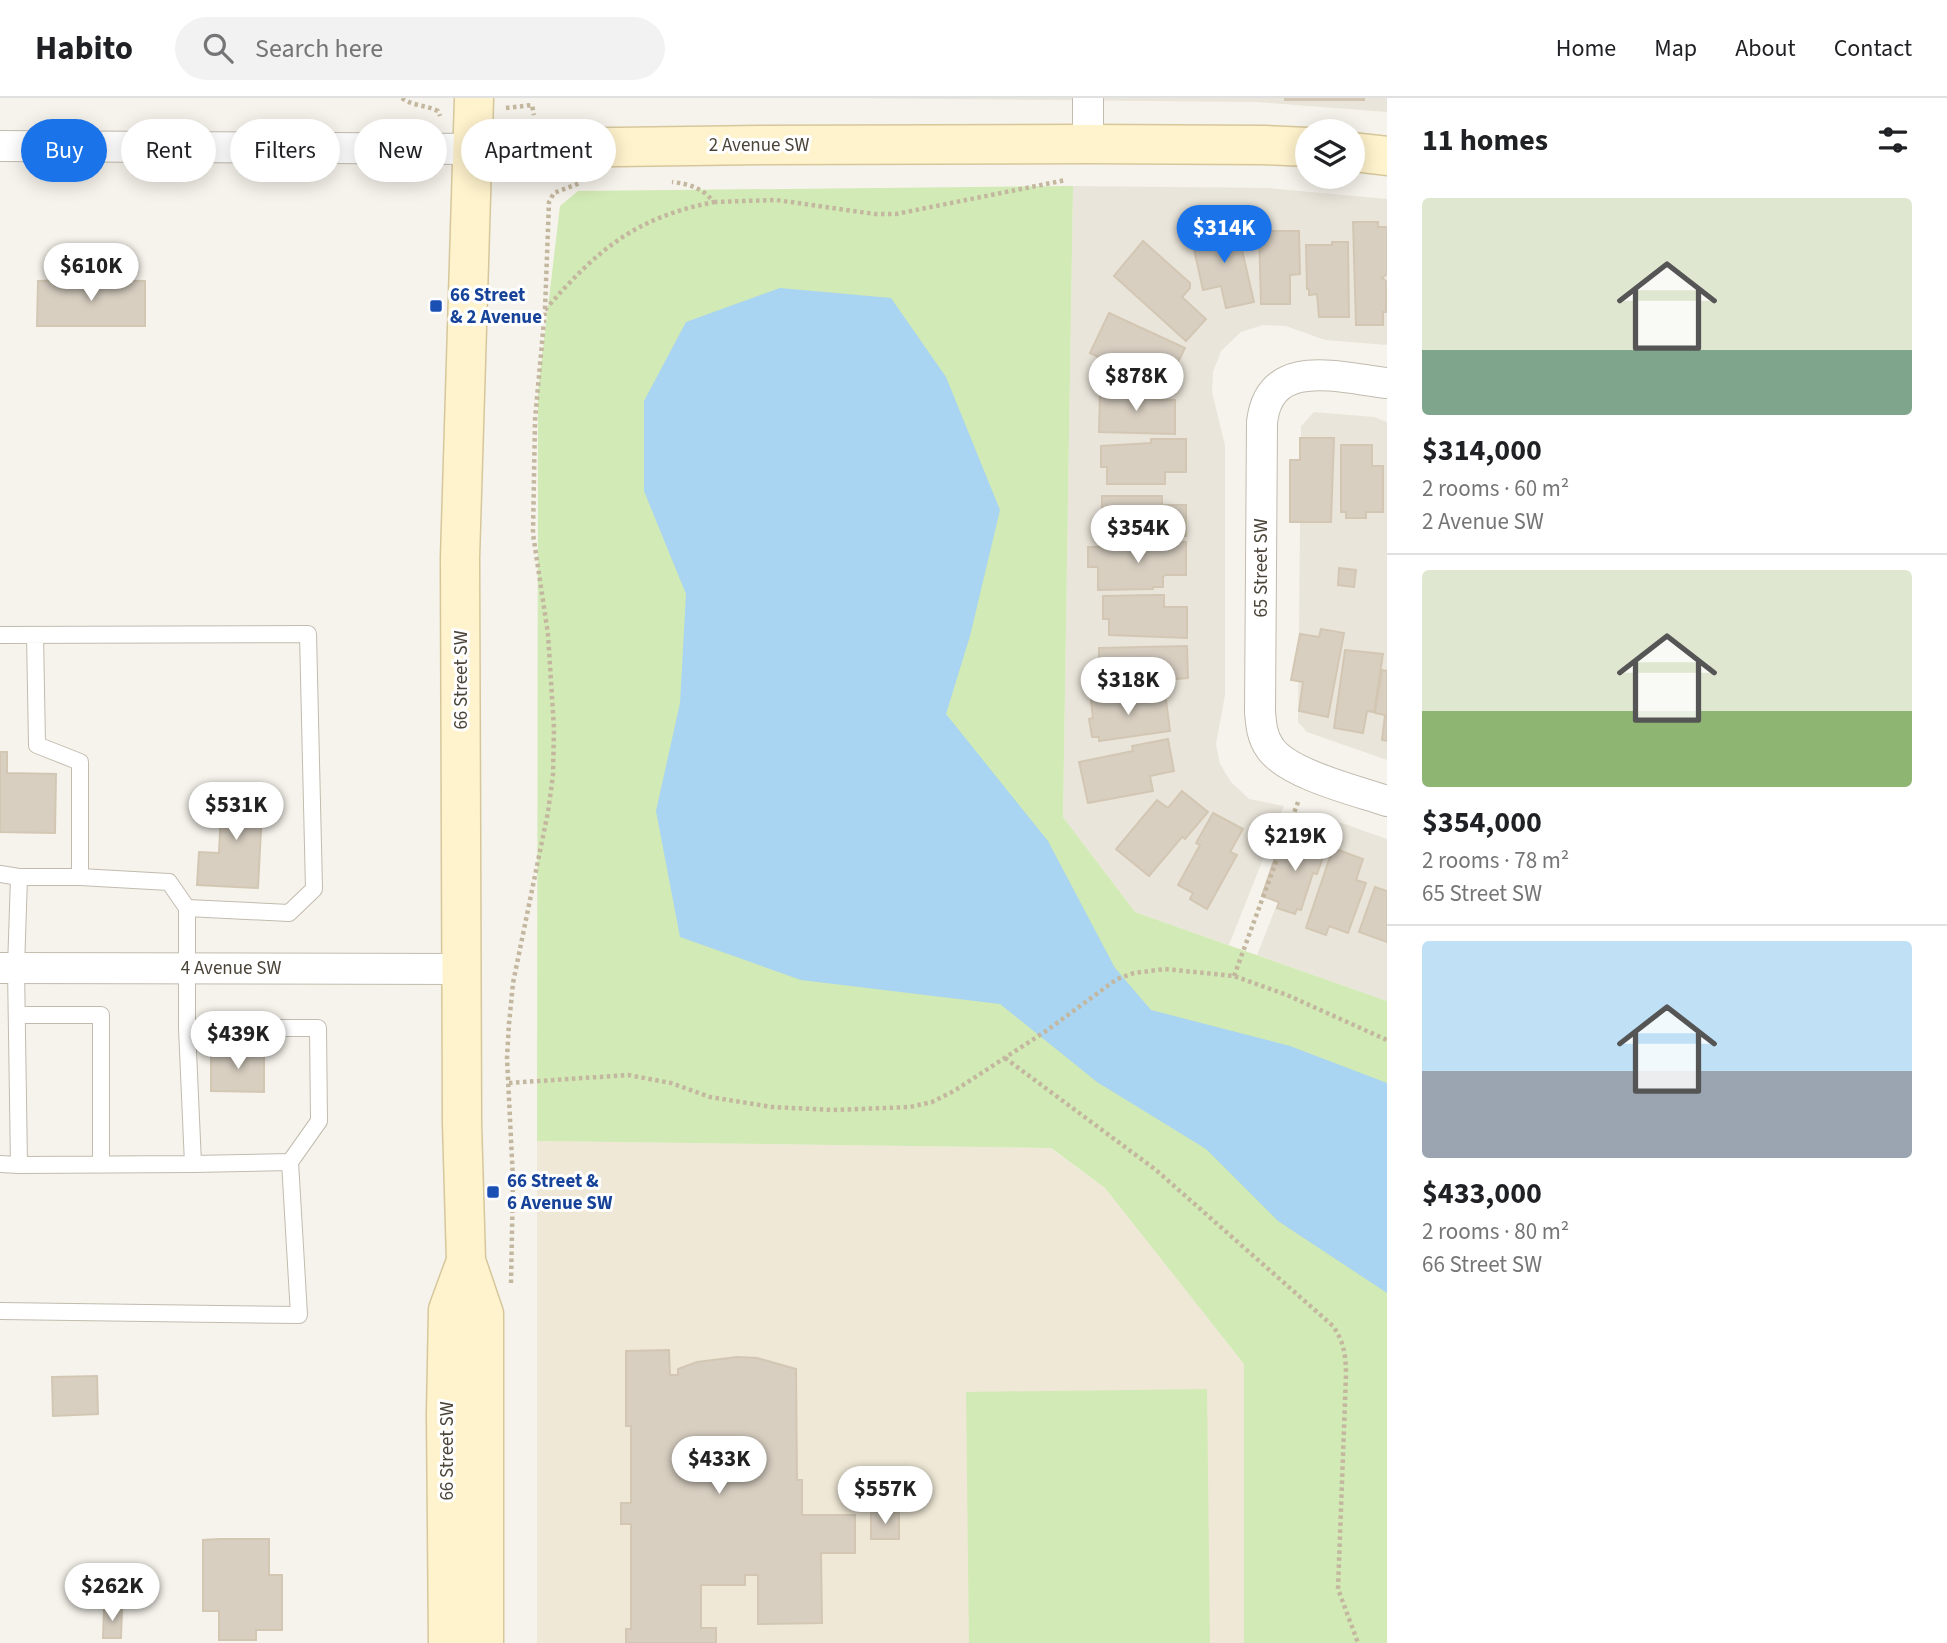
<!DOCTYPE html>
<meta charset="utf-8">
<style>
body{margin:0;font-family:"Source Sans 3",sans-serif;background:#f2f2f2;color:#202124;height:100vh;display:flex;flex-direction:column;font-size:26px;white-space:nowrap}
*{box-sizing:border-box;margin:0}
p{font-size:23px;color:#757577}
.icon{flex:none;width:38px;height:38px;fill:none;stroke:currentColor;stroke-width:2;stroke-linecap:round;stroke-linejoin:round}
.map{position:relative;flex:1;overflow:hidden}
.panel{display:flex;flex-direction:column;background:#fff;width:560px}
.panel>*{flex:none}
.banner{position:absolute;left:21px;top:21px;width:665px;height:63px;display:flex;gap:14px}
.controls{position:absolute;left:1295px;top:21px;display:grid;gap:14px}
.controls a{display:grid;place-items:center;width:70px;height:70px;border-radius:50%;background:#fff;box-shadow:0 4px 18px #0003;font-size:35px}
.price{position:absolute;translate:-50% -60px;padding:0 16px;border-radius:24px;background:#fff;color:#222;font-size:23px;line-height:46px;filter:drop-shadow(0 2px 4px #0008)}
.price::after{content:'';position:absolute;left:50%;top:42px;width:21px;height:16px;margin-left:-10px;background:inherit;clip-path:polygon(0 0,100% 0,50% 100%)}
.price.current{background:#1a73e8;color:#fff}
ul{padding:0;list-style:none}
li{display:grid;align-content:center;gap:14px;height:371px;padding:0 35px}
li+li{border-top:2px solid #e0e0e0}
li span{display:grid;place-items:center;height:217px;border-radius:7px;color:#555}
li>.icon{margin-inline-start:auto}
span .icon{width:126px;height:126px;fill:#fffc;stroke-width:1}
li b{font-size:30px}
h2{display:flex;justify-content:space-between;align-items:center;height:84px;padding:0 35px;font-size:30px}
.tag{padding:0 24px;border-radius:32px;background:#fff;box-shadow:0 4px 18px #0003;font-size:24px;line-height:63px}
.tag.current{background:#1a73e8;color:#fff}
header{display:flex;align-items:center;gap:42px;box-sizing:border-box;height:98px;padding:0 35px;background:#fff;border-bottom:2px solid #e0e0e0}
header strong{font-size:33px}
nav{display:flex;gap:38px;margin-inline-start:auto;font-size:24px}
.search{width:490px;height:63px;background:#f2f2f2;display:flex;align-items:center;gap:18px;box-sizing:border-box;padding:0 24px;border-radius:38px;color:#757577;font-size:26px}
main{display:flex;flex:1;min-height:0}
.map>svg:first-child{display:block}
.residential{fill:#eae5da}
.education{fill:#efe8d6}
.green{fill:#d2eab5}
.water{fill:#a9d4f2}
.building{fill:#d8cfc1;stroke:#d3c7b4;stroke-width:2}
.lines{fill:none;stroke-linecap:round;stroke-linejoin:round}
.lane-casing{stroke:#c2bbae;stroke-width:18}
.street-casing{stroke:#c2bbae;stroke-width:32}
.secondary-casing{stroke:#d6c79b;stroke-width:41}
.path{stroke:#c4b79f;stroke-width:4.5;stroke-dasharray:3.5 3.5;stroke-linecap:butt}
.lane{stroke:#fff;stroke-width:16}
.street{stroke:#fff;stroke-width:30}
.secondary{stroke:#fff3cd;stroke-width:38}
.transit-dot{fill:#1a4fb4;stroke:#fff;stroke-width:2.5}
.labels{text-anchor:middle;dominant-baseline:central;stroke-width:6;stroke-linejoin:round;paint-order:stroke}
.street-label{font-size:19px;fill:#4b4439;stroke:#fff}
.transit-label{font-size:19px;font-weight:bold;fill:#164399;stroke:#fff;text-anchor:start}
</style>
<header>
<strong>Habito</strong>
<div class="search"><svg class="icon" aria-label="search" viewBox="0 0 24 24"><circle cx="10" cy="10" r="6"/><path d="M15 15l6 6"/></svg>Search here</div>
<nav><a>Home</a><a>Map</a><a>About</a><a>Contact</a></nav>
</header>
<main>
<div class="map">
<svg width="1387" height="1545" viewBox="0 0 1387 1545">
<rect width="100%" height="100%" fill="#f6f3ec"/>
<path class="residential" d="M846,0H1387V14L1257,4Z
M1073,88L1268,90L1387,101V247L1325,242L1286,228L1263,227L1241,234L1221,253L1213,274L1212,294L1225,347V597L1216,646L1220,666L1231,684L1249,701L1284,708L1229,847L1135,814L1063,719Z
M1314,314L1374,319L1387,324V662L1307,634L1298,624L1301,328Z
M1313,715L1387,741V903L1257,857Z"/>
<path class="education" d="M537,1043L1050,1050L1105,1090L1244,1266V1545H537Z"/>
<path class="green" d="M1073,88L1063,719L1135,814L1387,903V1545H1244V1266L1105,1090L1051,1050L537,1043L538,293L560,108L578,93Z
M1207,1291L1210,1545H969L966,1294Z"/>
<path class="water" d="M780,190L891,200L946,279L1000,412L970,538L946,616L1048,743L1115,870L1151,912L1290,948L1387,985V1195L1278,1123L1206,1051L1097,984L1000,906L801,882L680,839L656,713L680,605L686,496L644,393V303L686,224Z"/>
<path class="building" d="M1285,0H1364V2H1285Z
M1353,124H1378V129H1387V176L1382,180L1386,183V214H1383V227H1356Z
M1218,127L1219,133L1237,130L1254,204L1226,210L1221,188L1203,192L1192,142L1207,139L1205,130Z
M1259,133H1299L1300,176L1290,177V206H1261Z
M1143,143L1190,185V190L1182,199L1206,221L1186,243L1114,178Z
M1332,144H1348L1349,219H1319L1317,196L1309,197V191H1307L1306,147H1332Z
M70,182L145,183V228H37L38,183Z
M1109,215L1185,250L1172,276L1153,266L1146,282L1108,266L1109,264L1090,255Z
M1107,291L1152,292V302H1175V336L1099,334L1100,294H1107Z
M1300,340H1334L1331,424H1290V362H1300Z
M1151,341H1186V374H1165V386H1107V369H1101V348L1151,345Z
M1341,347H1372V368H1383V414H1366V420H1346V414H1341Z
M1102,398H1162V407H1186V438L1108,437V420H1102Z
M1149,444H1186V477H1165L1163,479V489H1153V491L1098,492V469H1088V449L1149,448Z
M1339,470L1356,472L1354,489L1338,487Z
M1154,497H1164V509H1187V540L1109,537V521H1103V498Z
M1321,531L1344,535L1328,619L1299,613L1303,584L1291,582L1300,536L1319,539Z
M1187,548L1188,580L1163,582V595L1107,596V574H1099V550Z
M1345,552L1383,556L1374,614L1367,613L1363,635L1334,630Z
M1382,572L1387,573V643L1382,642L1385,617L1375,615Z
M1143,595L1144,605L1166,602L1170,633L1099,643V639H1092L1089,621L1093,620L1091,602Z
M1168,641L1174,673L1150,678L1153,693L1088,705L1079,664L1133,653L1132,648Z
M0,654H7V675L56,676L55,735L0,734Z
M222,690L263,692L258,790L197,787L199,754L219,755Z
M1182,693L1208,714L1185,741L1182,739L1149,778L1116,751L1157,702L1168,710Z
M1213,715L1243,731L1230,754L1237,757L1207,811L1190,801L1193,795L1178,787L1200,747L1196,745Z
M1297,734L1328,745L1317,776L1313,775L1301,812L1297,811L1295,816L1277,810L1279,804L1262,798L1278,751L1290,755Z
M1333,750L1363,761L1356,782L1366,785L1348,835L1329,828L1326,837L1306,830Z
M1375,789L1387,793V844L1359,834Z
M211,953H264V994L211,993Z
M669,1252L670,1277H678V1271L697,1264L737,1259L757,1260L796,1271L797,1382H802V1417H855V1455H821L822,1525L758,1526V1477H745V1487H701V1530H716V1545H626V1531H631V1426H621V1405H631V1328H626V1253Z
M97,1278L98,1316L53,1318L52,1279Z
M871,1414H899V1441H871Z
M219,1441H269V1477H282V1532H256V1542H219V1513H203V1442Z
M104,1510H122L121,1540H103Z"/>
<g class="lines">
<g class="lane-casing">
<path id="lane" d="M0,537L308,536L314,791L289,815L187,810L169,784L80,779H19L0,776
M35,537L37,647L80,664V779
M19,779L16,870L19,1067L193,1066L187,930
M187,810V930H318L319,1023L290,1064L193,1066
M17,917H101V1067
M0,1066L19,1067
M0,1213L299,1217L290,1064"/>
</g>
<g class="street-casing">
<path id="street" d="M1088,0V46
M0,48L473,51
M1387,285C1340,280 1270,257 1262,324L1260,614C1261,626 1262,639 1270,650C1287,676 1357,693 1387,703
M0,870L463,871"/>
</g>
<g class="secondary-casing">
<path id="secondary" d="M474,0L460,460L462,1025L466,1163L484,1216V1545
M473,51L761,47L1088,46L1264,47L1307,49
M1353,54L1387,58
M448,1545L446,1316L448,1212L466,1163"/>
</g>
<path class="path" d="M402,0C412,8 426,7 438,13L440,18
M506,10L532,7L534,17
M714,104L776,102L875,116H896L1066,82
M545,212C597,152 634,120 714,104C702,90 690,86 672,84
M1234,878L1298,704
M1005,960L1156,1072L1333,1228C1344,1244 1346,1258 1346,1277L1338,1491L1358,1545
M509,985L628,977L671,985L710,999L772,1009L833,1012L910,1009L932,1004L954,993L1046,933L1117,881L1134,875L1165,871L1234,878L1287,897L1387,942
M511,1185L513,1082L507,960L509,926L513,885L548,714L553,677L554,630L548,536L533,436L535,322L545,212L549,104L554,95L580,85"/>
<use href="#lane" class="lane"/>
<use href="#street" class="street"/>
<use href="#secondary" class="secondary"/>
</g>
<g class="transit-dot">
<rect x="429" y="201" width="14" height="14" rx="3.5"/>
<rect x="486" y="1087" width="14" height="14" rx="3.5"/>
</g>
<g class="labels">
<g class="street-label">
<text x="759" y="47">2 Avenue SW</text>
<text transform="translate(1261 470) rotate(-90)">65 Street SW</text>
<text transform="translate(461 582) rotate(-90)">66 Street SW</text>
<text x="231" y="870">4 Avenue SW</text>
<text transform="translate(447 1353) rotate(-90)">66 Street SW</text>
</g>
<g class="transit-label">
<text x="450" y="197">66 Street<tspan x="450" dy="22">&amp; 2 Avenue</tspan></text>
<text x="507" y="1083">66 Street &amp;<tspan x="507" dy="22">6 Avenue SW</tspan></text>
</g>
</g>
</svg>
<div class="controls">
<a><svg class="icon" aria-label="layers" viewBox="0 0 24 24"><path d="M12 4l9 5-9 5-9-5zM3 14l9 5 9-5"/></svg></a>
</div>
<b class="price current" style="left:1224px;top:167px">$314K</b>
<b class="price" style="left:91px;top:205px">$610K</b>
<b class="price" style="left:1136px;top:315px">$878K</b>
<b class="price" style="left:1138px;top:467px">$354K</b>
<b class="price" style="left:1128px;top:619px">$318K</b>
<b class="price" style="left:236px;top:744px">$531K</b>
<b class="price" style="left:1295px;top:775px">$219K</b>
<b class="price" style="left:238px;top:973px">$439K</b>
<b class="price" style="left:719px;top:1398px">$433K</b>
<b class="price" style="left:885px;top:1428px">$557K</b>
<b class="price" style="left:112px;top:1525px">$262K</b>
<div class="banner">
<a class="tag current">Buy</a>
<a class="tag">Rent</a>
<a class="tag">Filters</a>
<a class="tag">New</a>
<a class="tag">Apartment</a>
</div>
</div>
<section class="panel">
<h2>11 homes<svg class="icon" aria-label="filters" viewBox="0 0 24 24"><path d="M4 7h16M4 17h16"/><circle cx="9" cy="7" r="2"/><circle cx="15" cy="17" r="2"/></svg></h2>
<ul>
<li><span style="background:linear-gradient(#dfe7d0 70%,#7fa58c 0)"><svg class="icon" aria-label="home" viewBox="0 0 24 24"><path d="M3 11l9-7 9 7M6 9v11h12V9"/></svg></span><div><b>$314,000</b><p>2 rooms · 60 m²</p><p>2 Avenue SW</p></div></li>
<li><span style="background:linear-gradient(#dfe7d0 65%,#8fb573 0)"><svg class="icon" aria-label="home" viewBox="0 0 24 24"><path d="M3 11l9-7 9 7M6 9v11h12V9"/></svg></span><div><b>$354,000</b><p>2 rooms · 78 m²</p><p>65 Street SW</p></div></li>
<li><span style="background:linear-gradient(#bfe0f5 60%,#9aa5b1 0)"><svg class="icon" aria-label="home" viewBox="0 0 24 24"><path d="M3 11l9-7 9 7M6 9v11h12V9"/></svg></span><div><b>$433,000</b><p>2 rooms · 80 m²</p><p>66 Street SW</p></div></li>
</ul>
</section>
</main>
